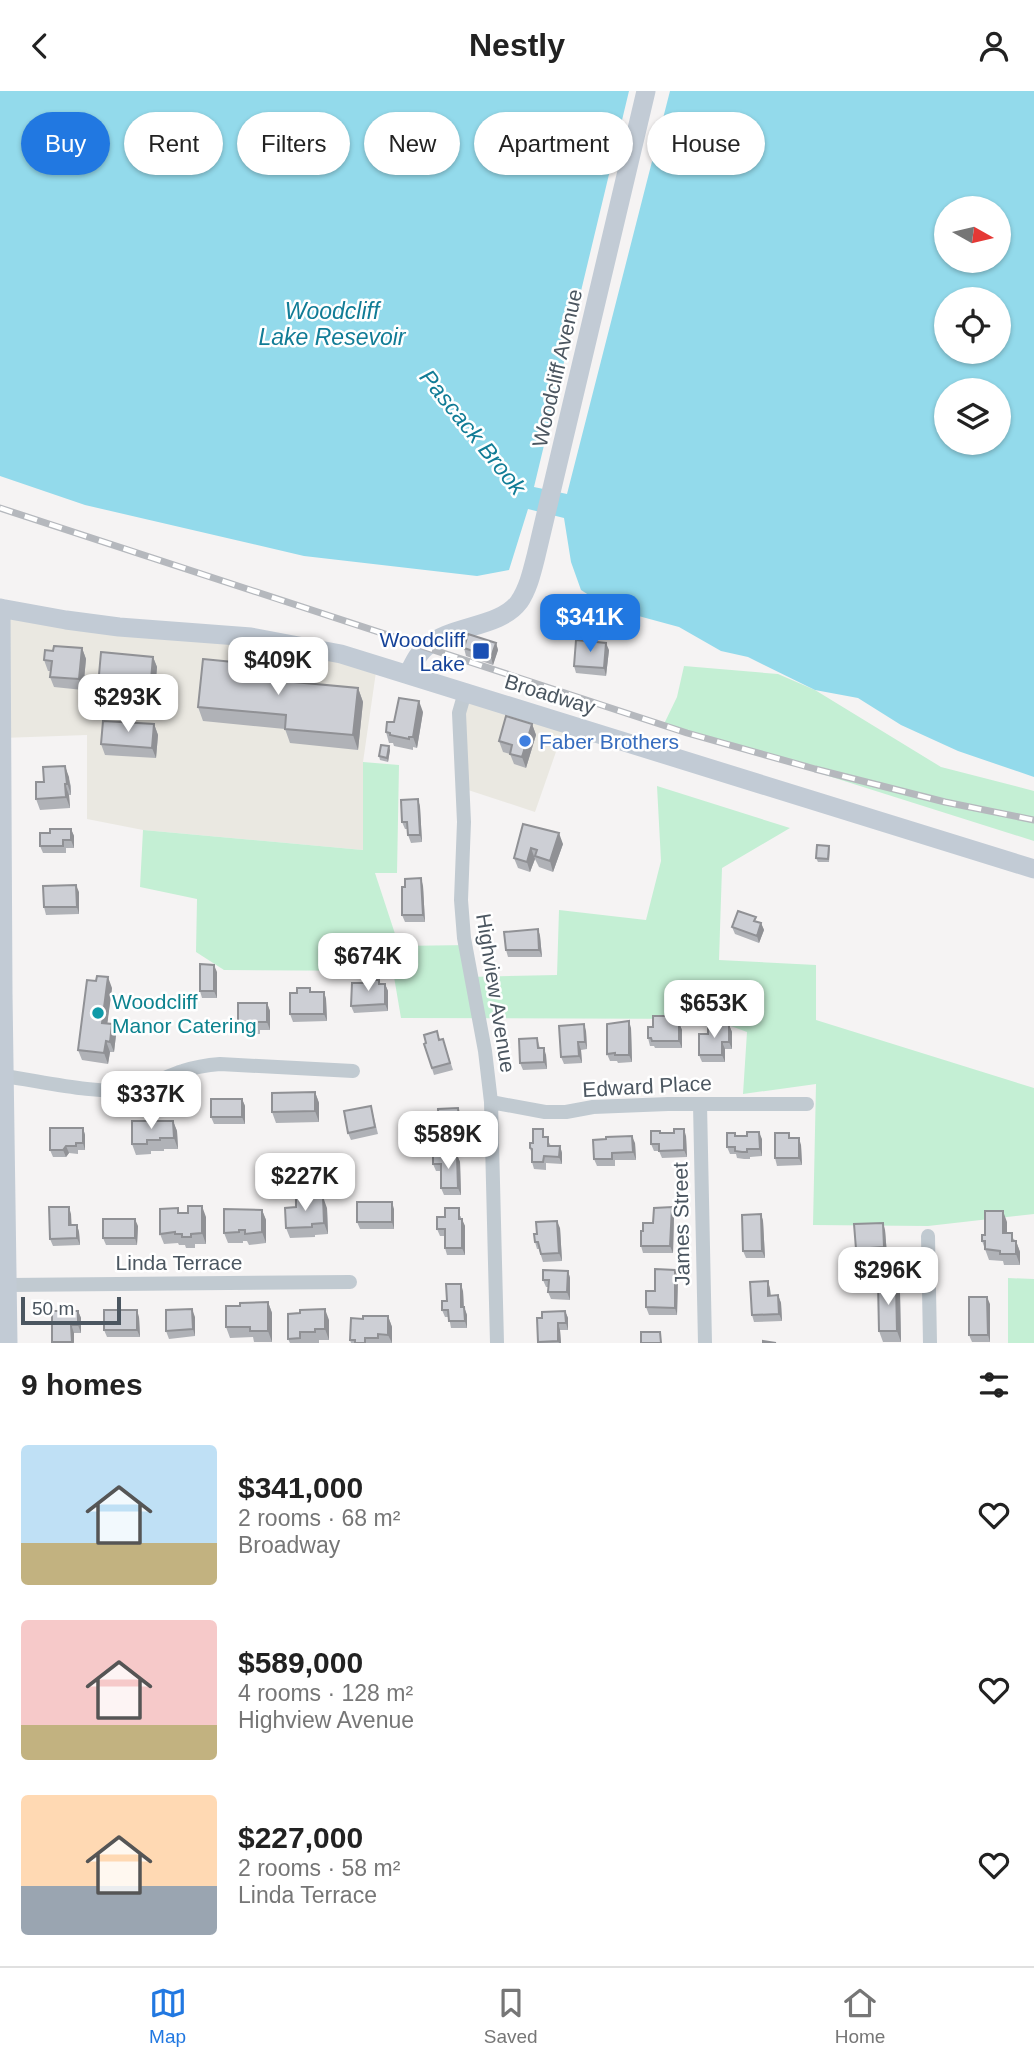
<!DOCTYPE html>
<meta charset="utf-8">
<style>
body{margin:0;font-family:Arial,sans-serif;background:#f2f2f2;color:#222;height:100vh;display:flex;flex-direction:column;font-size:26px;white-space:nowrap}
*{box-sizing:border-box;margin:0}
p{font-size:23px;color:#767676}
.icon{flex:none;width:38px;height:38px;fill:none;stroke:currentColor;stroke-width:2;stroke-linecap:round;stroke-linejoin:round}
.map{position:relative;height:1252px;overflow:hidden}
.drawer{display:flex;flex-direction:column;background:#fff;flex:1}
.drawer>*{flex:none}
.top-card{position:absolute;left:21px;top:21px;width:992px;height:63px;display:flex;gap:14px}
.needle{width:46px;rotate:98deg}
.tools{position:absolute;left:934px;top:105px;display:grid;gap:14px}
.tools a{display:grid;place-items:center;width:77px;height:77px;border-radius:50%;background:#fff;box-shadow:0 2px 5px #0004;font-size:35px}
.scale{position:absolute;left:21px;bottom:18px;width:100px;box-sizing:border-box;padding-left:7px;border:4px solid #4b5660;border-top:0;font-size:19px;line-height:24px;white-space:nowrap;color:#4b5660;-webkit-text-stroke:5px #fff;paint-order:stroke}
.price{position:absolute;translate:-50% -60px;padding:0 16px;border-radius:14px;background:#fff;color:#222;font-size:23px;line-height:46px;filter:drop-shadow(0 2px 4px #0008)}
.price::after{content:'';position:absolute;left:50%;top:42px;width:21px;height:16px;margin-left:-10px;background:inherit;clip-path:polygon(0 0,100% 0,50% 100%)}
.price.active{background:#2178e1;color:#fff}
ul{padding:0;list-style:none}
li{display:flex;align-items:center;gap:21px;height:175px;padding:0 21px}
li span{display:grid;place-items:center;flex:none;width:196px;height:140px;border-radius:7px;color:#555}
li>.icon{margin-inline-start:auto}
span .icon{width:84px;height:84px;fill:#fffc;stroke-width:1}
li b{font-size:30px}
h2{display:flex;justify-content:space-between;align-items:center;height:84px;padding:0 21px;font-size:30px}
.chip{padding:0 24px;border-radius:32px;background:#fff;box-shadow:0 2px 5px #0004;font-size:24px;line-height:63px}
.chip.active{background:#2178e1;color:#fff}
header{display:flex;justify-content:space-between;align-items:center;height:91px;padding:0 21px;background:#fff;font-size:32px;font-weight:700}
.dock{display:flex;justify-content:space-around;align-items:center;height:98px;border-top:2px solid #e0e0e0;background:#fff;font-size:19px;color:#767676}
.dock a{display:grid;justify-items:center;gap:4px}
.dock .active{color:#2178e1}
.map>svg:first-child{display:block}
.commercial{fill:#eae8e1}
.green{fill:#c4efd4}
.water{fill:#93daeb;fill-rule:evenodd}
.lines{fill:none;stroke-linecap:round;stroke-linejoin:round}
.street{stroke:#c1cad1;stroke-width:14}
.secondary{stroke:#c2cbd5;stroke-width:19}
.rail-casing{stroke:#b5b8bd;stroke-width:7}
.rail{stroke:#fff;stroke-width:4.5;stroke-dasharray:13;stroke-linecap:butt}
.wall{fill:#b0b2b7}
.shaded-wall{fill:#909195}
.building{fill:#cdcfd5;stroke:#909195;stroke-width:2}
.transit-dot{fill:#1a4fb4;stroke:#fff;stroke-width:2.5}
.shop-dot{fill:#3f7fe0;stroke:#fff;stroke-width:2.5}
.culture-dot{fill:#0f9aa8;stroke:#fff;stroke-width:2.5}
.labels{text-anchor:middle;dominant-baseline:central;stroke-width:5;stroke-linejoin:round;paint-order:stroke}
.street-label{font-size:21px;fill:#4b5660;stroke:#fff}
.transit-label{font-size:21px;fill:#164399;stroke:#fff;text-anchor:end}
.shop-label{font-size:21px;fill:#366cbe;stroke:#fff;text-anchor:start}
.culture-label{font-size:21px;fill:#0d838f;stroke:#fff;text-anchor:start}
.water-label{font-size:23px;font-style:italic;fill:#117c96;stroke:#fff}
</style>
<header><svg class="icon" aria-label="back" viewBox="0 0 24 24"><path d="M15 5l-7 7 7 7"/></svg>Nestly<svg class="icon" aria-label="person" viewBox="0 0 24 24"><circle cx="12" cy="8" r="4"/><path d="M4 21q1-7 8-7t8 7"/></svg></header>
<div class="map">
<svg width="1034" height="1252" viewBox="0 0 1034 1252">
<rect width="100%" height="100%" fill="#f5f3f3"/>
<path class="commercial" d="M0,517L377,574L363,671V759L143,739L87,728V644L2,647Z
M465,601L566,632L535,721L462,697Z"/>
<path class="green" d="M684,575L778,583L815,599L941,676L1034,700V750L664,633L677,606Z
M363,671L399,674L397,782H375L399,855L469,854V886L557,884L559,819L646,829L661,770L657,695L790,737L722,777L719,869L816,874V929L1034,997V1123L928,1135L813,1134L816,993L743,1003L747,941L712,928L401,927L393,880L224,879L196,861L197,808L140,796L143,739L363,759Z
M1008,1187L1034,1188V1252H1008Z"/>
<path class="water" d="M0,0H629L534,396L567,403L670,0H1034V686L958,660L901,634L858,607L815,599L748,566L721,560L679,536L609,517L581,499L571,471L564,427L528,418L509,479L477,485L304,465L85,414L0,385ZM947,117H999V170H947ZM947,208H999V261H947ZM947,299H999V352H947Z"/>
<g class="lines">
<path class="street" d="M465,601L459,622L464,731L461,809L464,847L485,960L491,1011L497,1252
M4,985C41,990 97,1004 133,998C151,995 166,985 183,980C195,976 207,974 220,973L353,980
M491,1011L545,1021H566L593,1016L668,1013H807
M700,1013L705,1252
M928,1145L930,1252
M8,1194L350,1191"/>
<path class="secondary" d="M0,517L66,529L119,536L251,546L341,563L1034,778
M1,517L3,903L8,1252
M408,583C413,574 417,563 426,556C450,534 500,537 519,511C528,498 532,481 536,465L646,0"/>
<g class="rail-casing">
<path id="rail" d="M0,417L687,642L815,678L945,711L1034,729"/>
</g>
<use href="#rail" class="rail"/>
</g>
<path class="wall" d="M496,552L498,559L493,574L466,565L464,557Z
M82,557L86,568L83,599L54,596L50,586L51,580H48L44,569L53,560Z
M609,559L606,585L576,582L574,575Z
M153,566L157,576L155,600L103,595L99,584Z
M279,590L358,597L363,611L358,659L290,652L285,638L203,630L198,616Z
M423,621L417,657L413,656V659L394,655L393,652H389L386,641L394,631Z
M154,633L158,644L156,667L105,664L101,653Z
M532,633L536,644L526,677L514,673L510,663L503,661L499,650Z
M390,659L388,671L380,669L379,665Z
M65,675L71,695V704H69L70,717L40,719L36,708L44,691Z
M418,708L420,716L422,751L411,752L408,744V738H405L402,731Z
M523,733L563,753L553,781L539,776L535,768L530,781L518,777L514,767Z
M71,738L74,745V757H66V762H43L40,755L50,742Z
M829,755L830,758L829,771H818L816,767Z
M423,795L425,831H405L402,824L405,796Z
M79,801V823L46,824L44,816Z
M757,831L761,832L764,839L759,852L735,843L732,836Z
M538,838L540,845L542,866H508L506,859Z
M217,881V907H202L200,900Z
M379,889L380,893H385L388,900V920L354,922L351,915L365,892Z
M112,897L107,932L112,933L116,944L114,961H110L108,973L82,969L78,959Z
M310,897L311,901H324L326,908L327,930L293,931L290,923L297,902Z
M267,912L270,920V939H260V943H241L238,936Z
M673,925L676,932H679L682,939V957H655L654,955H650L648,947L653,936Z
M729,934L732,941V958H725V971H702L699,964L708,943Z
M631,937L632,971L618,972L617,970H610L607,963Z
M586,940L587,958L581,959L582,972L564,973L561,966Z
M537,947L540,957L546,964L547,978L523,979L520,972Z
M443,948L453,979L434,984L424,953Z
M315,1001L319,1012V1031L276,1032L272,1021Z
M242,1008L245,1015V1033H214L211,1026Z
M371,1015L378,1043L351,1049L348,1042Z
M461,1024L464,1057H442L439,1050Z
M173,1030L177,1040L178,1058H164V1060H151V1063L136,1064L132,1053Z
M83,1037L85,1044V1059H78V1063L69,1062L66,1066H53L50,1059Z
M661,1042L686,1045L687,1066L662,1067L659,1060H654L651,1053Z
M736,1045L762,1048V1065L750,1066V1068H744L737,1067L736,1063H730L727,1056Z
M546,1046L551,1055H560L562,1062V1073L546,1072V1079L534,1078L532,1071V1064L530,1057Z
M791,1047L801,1054L802,1074L777,1075L775,1067Z
M635,1052L636,1069H615V1075H597L594,1068Z
M457,1064L460,1071L461,1104H444L441,1097V1080H436L433,1073Z
M327,1117L328,1143L315,1144V1146L290,1147L286,1137Z
M394,1118V1138H360L357,1131Z
M262,1119L266,1129V1152L249,1154L247,1150H243V1152H228L224,1142Z
M180,1122L206,1126V1153H195V1157H186L185,1154H179L178,1152L164,1153L160,1143Z
M71,1123V1134H77L79,1141L80,1154L53,1155L50,1148Z
M761,1123L763,1130L765,1167H746L743,1160Z
M674,1124L673,1162H643L641,1155L643,1140L653,1132Z
M461,1125V1128L465,1135V1164H447L445,1157V1145H440L437,1138Z
M1007,1131V1142L1016,1150L1020,1161V1174H1004L1003,1170L989,1169L982,1150L985,1144Z
M138,1135L137,1154H106L103,1147Z
M560,1137L562,1170L543,1171L539,1158H537L535,1151L537,1143Z
M885,1139L887,1164L859,1165L856,1158Z
M675,1179L678,1186L677,1224H649L646,1216L655,1200Z
M568,1180L570,1187V1209L551,1208L548,1201V1196H546L543,1189Z
M768,1190L770,1198L771,1205L778,1204L781,1212L782,1230L754,1231L752,1224Z
M896,1192L900,1202L901,1251H883L879,1240Z
M463,1200L464,1216L467,1224V1237H451L449,1226H445L442,1219L447,1210Z
M268,1211L272,1222V1251H254L253,1246L230,1247L226,1236L240,1215Z
M990,1213V1251H972L969,1244Z
M52,1220H78L81,1227V1242H74V1252H52Z
M565,1220L568,1227V1239H560L561,1252H538L542,1227Z
M388,1225L392,1236V1252H351L350,1249L363,1228Z
M139,1226L140,1246H107L104,1239Z
M195,1226V1245L169,1248L166,1240Z
M329,1229V1249H319V1252H290L288,1248Z"/>
<path class="shaded-wall" d="M496,552L498,559L493,574L491,566Z
M606,552L609,559L606,585L604,577Z
M82,557L86,568L83,599L79,588Z
M153,566L157,576L155,600L151,589Z
M274,575L279,589H273Z
M358,597L363,611L358,659L353,644Z
M419,610L423,621L417,657L413,646Z
M154,633L158,644L156,667L152,657Z
M532,633L536,644L526,677L522,666Z
M389,655L390,659L388,671L387,667Z
M65,675L69,686L71,704L65,685Z
M65,693L69,704L70,717L66,706Z
M418,708L420,716L422,751L420,744Z
M71,738L74,745V757L71,749Z
M559,742L563,753L553,781L550,770Z
M531,757L535,768L530,781L527,771Z
M421,787L423,795L425,831L423,824Z
M76,794L79,801V823L77,816Z
M761,832L764,839L759,852L757,845Z
M538,838L540,845L542,866L539,859Z
M214,874L217,881V907L214,900Z
M108,886L112,897L106,943L102,932Z
M385,893L388,900V920L385,913Z
M324,901L326,908L327,930L324,923Z
M267,912L270,920V939L267,931Z
M629,930L631,937L632,971L629,964Z
M679,932L682,939V957L679,950Z
M112,933L116,944L114,961L110,951Z
M584,933L586,940L587,958L585,951Z
M729,934L732,941V958L729,951Z
M106,950L110,961L108,973L104,962Z
M578,951L581,959L582,972L579,965Z
M722,951L725,958V971L722,964Z
M544,957L546,964L547,978L544,971Z
M315,1001L319,1012V1031L315,1020Z
M242,1008L245,1015V1033L242,1026Z
M458,1017L461,1024L464,1057L461,1049Z
M173,1030L177,1040L178,1058L174,1047Z
M83,1037L85,1044V1059L83,1052Z
M684,1038L686,1045L687,1066L684,1059Z
M759,1041L762,1048V1065L760,1058Z
M632,1045L635,1052L636,1069L633,1061Z
M799,1047L801,1054L802,1074L799,1067Z
M66,1055L69,1062L66,1066L63,1059Z
M560,1055L562,1062V1073L559,1066Z
M457,1064L460,1071L461,1104L458,1097Z
M323,1106L327,1117L328,1143L324,1132Z
M392,1111L394,1118V1138L392,1131Z
M202,1115L206,1126V1153L202,1142Z
M69,1116L71,1123L72,1141L69,1134Z
M672,1116L674,1124L673,1162L670,1155Z
M262,1119L266,1129V1152L262,1141Z
M1003,1120L1007,1131V1153L1003,1142Z
M761,1123L763,1130L765,1167L762,1160Z
M135,1128L138,1135L137,1154L135,1147Z
M462,1128L465,1135V1164L462,1157Z
M557,1130L560,1137L562,1170L559,1162Z
M883,1132L885,1139L887,1164L884,1156Z
M77,1134L79,1141L80,1154L77,1147Z
M1016,1150L1020,1161V1174L1016,1163Z
M675,1179L678,1186L677,1224L675,1217Z
M568,1180L570,1187V1209L567,1201Z
M768,1190L770,1198L771,1212L768,1205Z
M896,1192L900,1202L901,1251L897,1240Z
M461,1193L463,1200L464,1224L461,1216Z
M778,1204L781,1212L782,1230L779,1223Z
M987,1206L990,1213V1251L988,1244Z
M268,1211L272,1222V1251L268,1240Z
M464,1216L467,1224V1237L465,1230Z
M192,1218L195,1226V1245L193,1238Z
M325,1218L329,1229V1249L325,1238Z
M137,1219L139,1226L140,1246L137,1239Z
M78,1220L81,1227V1242L78,1234Z
M565,1220L568,1227V1239L566,1232Z
M388,1225L392,1236V1252L388,1244Z
M558,1232L560,1239L561,1252H559L558,1250Z
M71,1234L74,1242V1252L72,1251Z"/>
<path class="building" d="M468,543L496,552L491,566L464,557Z
M576,549L606,552L604,577L574,575Z
M54,555L82,557L79,588L50,586L52,570L44,569L45,559L53,560Z
M101,561L153,566L151,589L99,584Z
M203,568L274,575L273,589L358,597L353,644L285,638L286,624L198,616Z
M399,607L419,610L413,646H409V648L390,644V642L386,641L387,631H394Z
M506,625L532,633L522,666L510,663L512,654L499,650Z
M103,630L154,633L152,657L101,653Z
M381,654L389,655L387,667L379,665Z
M65,675L67,693H65L66,706L36,708V691H44L43,676Z
M418,708L420,744H408L407,731H402L401,709Z
M523,733L559,742L550,770L535,765L537,759L531,757L527,771L514,767Z
M50,738H71V749H63V755H40V742H50Z
M817,754L829,755L828,768L816,767Z
M421,787L423,824H402V796H405V788Z
M76,794L77,816H44L43,795Z
M738,820L756,826L754,830L761,832L757,845L732,836Z
M538,838L539,859H506L504,841Z
M200,873L214,874V900H200Z
M97,885L108,886L102,932L112,933L110,951L106,950L104,962L78,959L87,889L96,890Z
M365,889H379V893H385V913L351,915L352,892H365Z
M297,897H310V901H324V923H290V902H297Z
M238,912H267V931H257V936H238Z
M653,925H673V932H679V950H652L651,947H648V936H653Z
M629,930V964H615V962L607,963V933Z
M584,933L585,951H578L579,965L561,966L559,935Z
M708,934H729V951H722V964H699V943H708Z
M437,940L439,949L443,948L450,972L432,977L424,953L426,952L424,944Z
M537,947L538,957H544V971L520,972L519,948Z
M315,1001V1020L272,1021V1002Z
M211,1008H242V1026H211Z
M371,1015L375,1036L348,1042L344,1020Z
M458,1017L461,1049L439,1050L438,1018Z
M132,1030H173L174,1047H160V1049H147V1053H132Z
M50,1037H83V1052H76V1055H66L63,1059H50Z
M533,1038H543V1046H548V1055H560L559,1066L544,1065L543,1071H532V1058L530,1057V1052H533Z
M674,1038H684V1059L659,1060V1053H651V1040H660V1042H674Z
M747,1041H759L760,1058H747V1061H742L735,1060V1056H727V1042H735V1045H747Z
M775,1042H789V1047H799V1067H775Z
M632,1045L633,1061L612,1062V1068H594L593,1049L606,1048V1046Z
M457,1064L458,1097H441V1073H433V1065Z
M323,1106L324,1132L312,1133V1136L286,1137L285,1117L296,1116V1107Z
M357,1111H392V1131H357Z
M188,1115H202V1142L191,1143V1146H182V1143H175V1141L160,1143V1118L178,1117V1122H188Z
M49,1116H69V1134H77V1147L50,1148Z
M672,1116L670,1155H641V1140H643V1132H653L654,1117Z
M445,1117H459V1128H462V1157H445V1138H437V1126H445Z
M224,1118L262,1119V1141L245,1143V1139H239V1141L224,1142Z
M985,1120H1003V1142H1012V1150H1016V1163H1000V1160L985,1158V1150H982V1144H985Z
M761,1123L762,1160H743L742,1124Z
M103,1128H135V1147H103Z
M557,1130L559,1162L541,1163L538,1151H535L534,1143H537L536,1131Z
M883,1132L884,1156L856,1158L854,1133Z
M655,1178L675,1179V1217L646,1216V1200H655Z
M543,1179L568,1180L567,1201H548L549,1189H543Z
M768,1190V1205L778,1204L779,1223L752,1224L750,1191Z
M878,1192H896L897,1240H879Z
M446,1193H461V1216H464L465,1230H449L448,1219H442V1210H447Z
M969,1206H987L988,1244H969Z
M268,1211V1240H250V1236H226V1215H240V1212Z
M192,1218L193,1238L166,1240V1219Z
M325,1218V1238H315V1241H300V1247L288,1248V1223L300,1222V1219Z
M104,1219H137V1239H104Z
M52,1220H78V1234H71L72,1251H52Z
M565,1220L566,1232H558V1250L538,1251L537,1227H542V1221Z
M363,1225H388V1244L378,1243V1247H365V1252H355V1249H350L351,1227L363,1228Z
M641,1241H660L661,1252H641Z
M763,1250L776,1252H763Z"/>
<rect class="transit-dot" x="472" y="551" width="18" height="18" rx="3.5"/>
<circle class="shop-dot" cx="525" cy="650" r="7"/>
<circle class="culture-dot" cx="98" cy="922" r="7"/>
<g class="labels">
<g class="street-label">
<text transform="translate(557 277) rotate(-77)">Woodcliff Avenue</text>
<text transform="translate(550 603) rotate(17)">Broadway</text>
<text transform="translate(496 902) rotate(81)">Highview Avenue</text>
<text transform="translate(647 995) rotate(-3)">Edward Place</text>
<text transform="translate(681 1133) rotate(-91)">James Street</text>
<text x="179" y="1171">Linda Terrace</text>
</g>
<g class="transit-label">
<text x="465" y="548">Woodcliff<tspan x="465" dy="24">Lake</tspan></text>
</g>
<g class="shop-label">
<text x="539" y="650">Faber Brothers</text>
</g>
<g class="culture-label">
<text x="112" y="910">Woodcliff<tspan x="112" dy="24">Manor Catering</tspan></text>
</g>
<g class="water-label">
<text x="332" y="220">Woodcliff<tspan x="332" dy="26">Lake Resevoir</tspan></text>
<text transform="translate(473 341) rotate(51)">Pascack Brook</text>
</g>
</g>
</svg>
<div class="tools">
<a><svg class="needle" viewBox="-14 -14 28 28"><path d="M0-13l5 13h-10z" fill="#e53935"/><path d="M0 13l5-13h-10z" fill="#767676"/></svg></a>
<a><svg class="icon" aria-label="locate" viewBox="0 0 24 24"><circle cx="12" cy="12" r="6"/><path d="M12 2v4M12 18v4M2 12h4M18 12h4"/></svg></a>
<a><svg class="icon" aria-label="layers" viewBox="0 0 24 24"><path d="M12 4l9 5-9 5-9-5zM3 14l9 5 9-5"/></svg></a>
</div>
<div class="scale">50 m</div>
<b class="price active" style="left:590px;top:563px">$341K</b>
<b class="price" style="left:278px;top:606px">$409K</b>
<b class="price" style="left:128px;top:643px">$293K</b>
<b class="price" style="left:368px;top:902px">$674K</b>
<b class="price" style="left:714px;top:949px">$653K</b>
<b class="price" style="left:151px;top:1040px">$337K</b>
<b class="price" style="left:448px;top:1080px">$589K</b>
<b class="price" style="left:305px;top:1122px">$227K</b>
<b class="price" style="left:888px;top:1216px">$296K</b>
<div class="top-card">
<a class="chip active">Buy</a>
<a class="chip">Rent</a>
<a class="chip">Filters</a>
<a class="chip">New</a>
<a class="chip">Apartment</a>
<a class="chip">House</a>
</div>
</div>
<section class="drawer">
<h2>9 homes<svg class="icon" aria-label="filters" viewBox="0 0 24 24"><path d="M4 7h16M4 17h16"/><circle cx="9" cy="7" r="2"/><circle cx="15" cy="17" r="2"/></svg></h2>
<ul>
<li><span style="background:linear-gradient(#bfe0f5 70%,#c2b280 0)"><svg class="icon" aria-label="home" viewBox="0 0 24 24"><path d="M3 11l9-7 9 7M6 9v11h12V9"/></svg></span><div><b>$341,000</b><p>2 rooms · 68 m²</p><p>Broadway</p></div><svg class="icon" aria-label="heart" viewBox="0 0 24 24"><path d="M12 20l-8-8c-3-5 5-10 8-4 3-6 11-1 8 4z"/></svg></li>
<li><span style="background:linear-gradient(#f6c9c9 75%,#c2b280 0)"><svg class="icon" aria-label="home" viewBox="0 0 24 24"><path d="M3 11l9-7 9 7M6 9v11h12V9"/></svg></span><div><b>$589,000</b><p>4 rooms · 128 m²</p><p>Highview Avenue</p></div><svg class="icon" aria-label="heart" viewBox="0 0 24 24"><path d="M12 20l-8-8c-3-5 5-10 8-4 3-6 11-1 8 4z"/></svg></li>
<li><span style="background:linear-gradient(#ffd9b3 65%,#9aa5b1 0)"><svg class="icon" aria-label="home" viewBox="0 0 24 24"><path d="M3 11l9-7 9 7M6 9v11h12V9"/></svg></span><div><b>$227,000</b><p>2 rooms · 58 m²</p><p>Linda Terrace</p></div><svg class="icon" aria-label="heart" viewBox="0 0 24 24"><path d="M12 20l-8-8c-3-5 5-10 8-4 3-6 11-1 8 4z"/></svg></li>
</ul>
</section>
<nav class="dock">
<a class="active"><svg class="icon" aria-label="map" viewBox="0 0 24 24"><path d="M3 6l6-2 6 2 6-2v14l-6 2-6-2-6 2zM9 4v14M15 6v14"/></svg>Map</a>
<a><svg class="icon" aria-label="saved" viewBox="0 0 24 24"><path d="M7 4h10v16l-5-4-5 4z"/></svg>Saved</a>
<a><svg class="icon" aria-label="home" viewBox="0 0 24 24"><path d="M3 11l9-7 9 7M6 9v11h12V9"/></svg>Home</a>
</nav>
